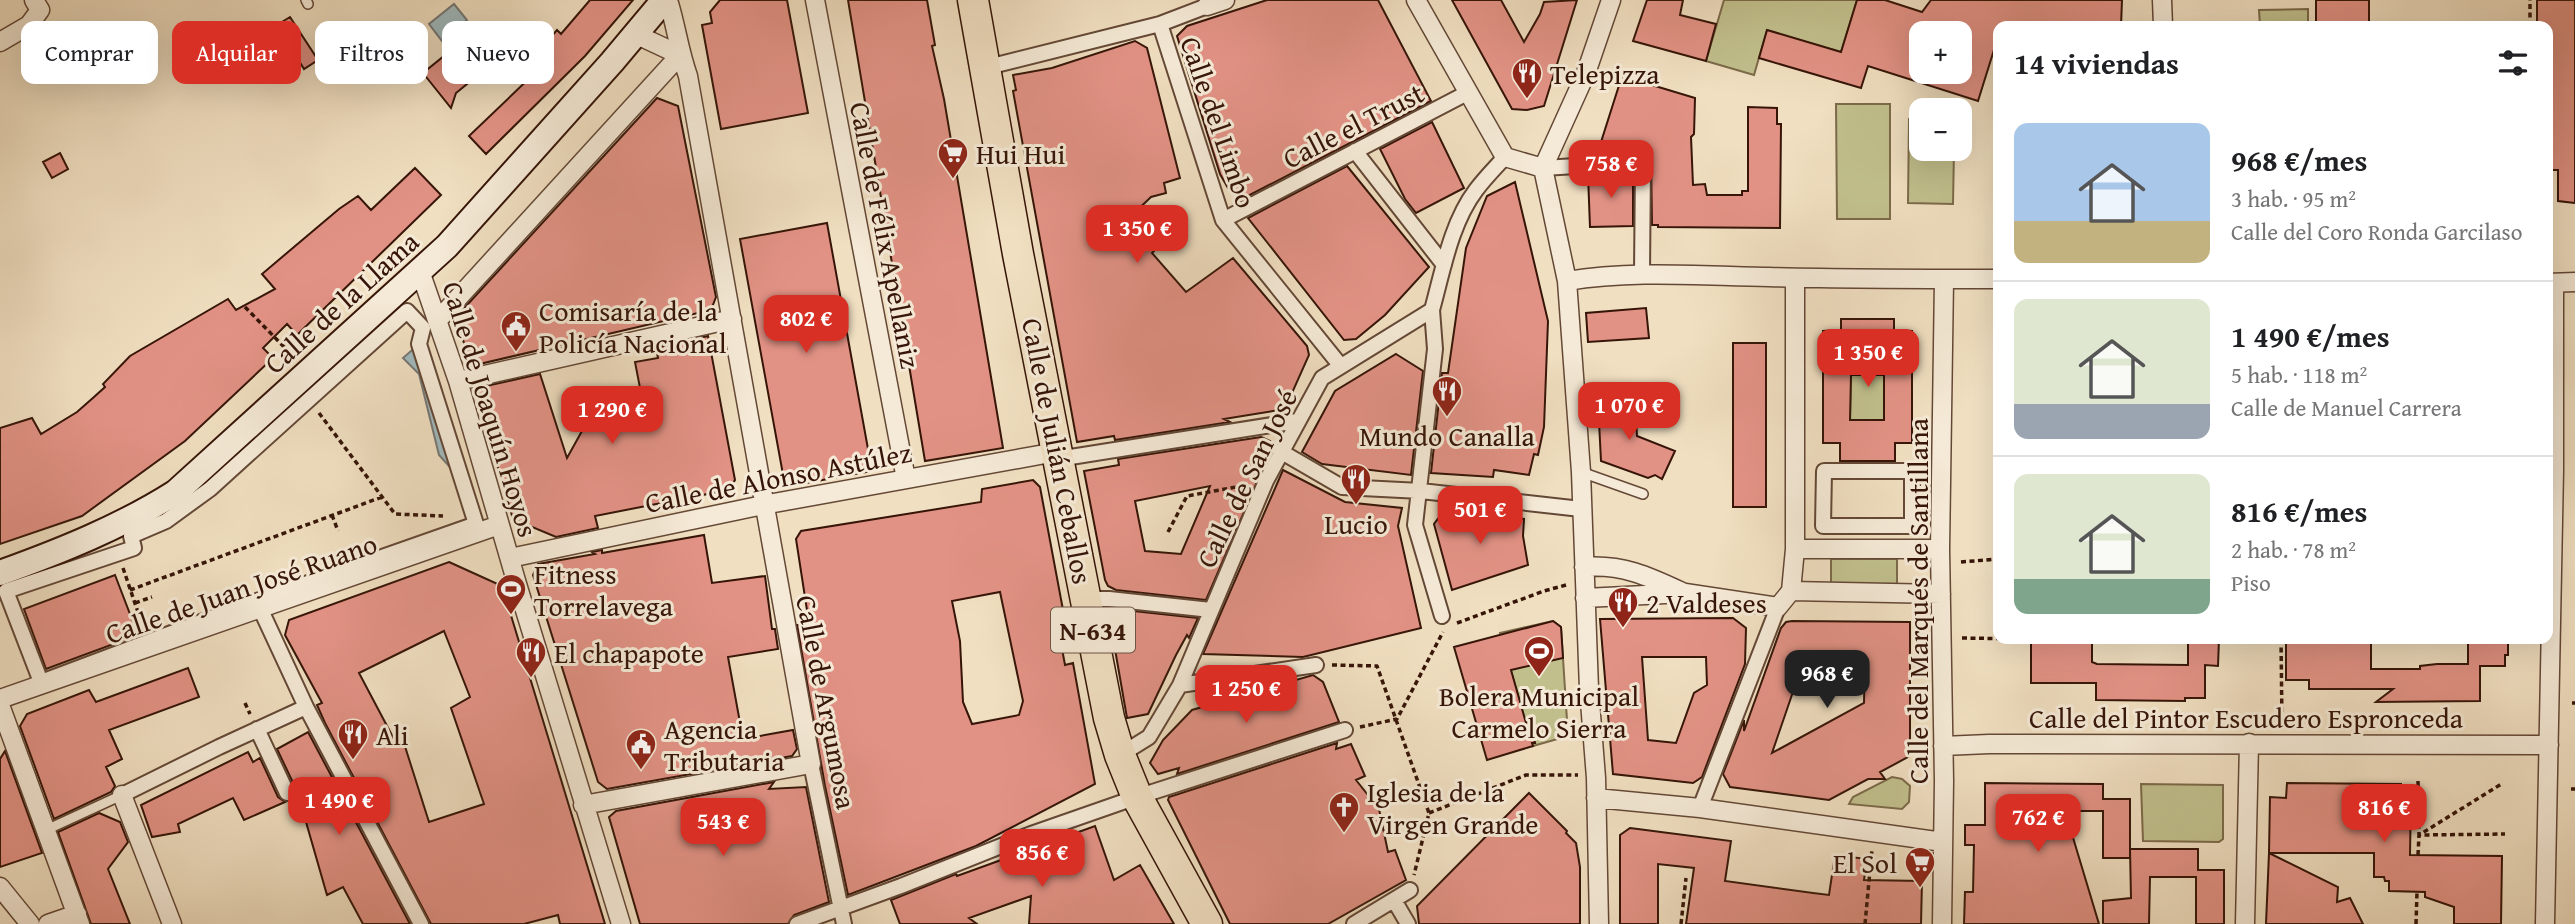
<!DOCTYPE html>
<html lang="es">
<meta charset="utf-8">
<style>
body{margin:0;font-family:"Gentium Book Plus",serif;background:#f6f6f6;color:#202124;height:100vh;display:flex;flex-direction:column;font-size:26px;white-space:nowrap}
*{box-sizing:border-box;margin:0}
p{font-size:23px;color:#757577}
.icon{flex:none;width:38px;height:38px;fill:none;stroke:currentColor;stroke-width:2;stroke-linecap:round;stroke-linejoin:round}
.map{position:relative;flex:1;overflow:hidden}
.sheet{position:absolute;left:1993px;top:21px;width:560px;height:623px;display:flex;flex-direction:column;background:#fff;border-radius:14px;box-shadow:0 7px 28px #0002}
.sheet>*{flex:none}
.guide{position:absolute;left:21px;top:21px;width:665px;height:63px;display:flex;gap:14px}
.controls{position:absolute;left:1909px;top:21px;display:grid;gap:14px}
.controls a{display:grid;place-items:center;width:63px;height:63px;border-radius:14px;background:#fff;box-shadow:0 7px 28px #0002;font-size:35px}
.price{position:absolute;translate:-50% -60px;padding:0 16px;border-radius:14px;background:#d93025;color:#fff;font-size:23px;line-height:46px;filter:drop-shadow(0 2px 4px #0008)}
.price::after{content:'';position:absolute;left:50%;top:42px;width:21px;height:16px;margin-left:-10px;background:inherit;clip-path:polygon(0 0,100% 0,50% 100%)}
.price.active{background:#222;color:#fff}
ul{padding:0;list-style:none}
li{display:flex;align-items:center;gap:21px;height:175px;padding:0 21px}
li+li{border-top:2px solid #e0e0e0}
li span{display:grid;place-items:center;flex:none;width:196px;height:140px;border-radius:14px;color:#555}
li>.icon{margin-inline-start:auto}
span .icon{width:84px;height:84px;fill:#fffc;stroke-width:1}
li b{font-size:30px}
h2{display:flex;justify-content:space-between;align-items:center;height:84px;padding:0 21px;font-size:30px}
.tag{padding:0 24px;border-radius:14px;background:#fff;box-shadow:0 7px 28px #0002;font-size:24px;line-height:63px}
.tag.active{background:#d93025;color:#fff}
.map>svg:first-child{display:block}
.green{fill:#c1c08d;stroke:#7c6a4a;stroke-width:2}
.water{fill:#a0babe;stroke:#767875;stroke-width:2}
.building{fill:#e29285;stroke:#361508;stroke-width:2;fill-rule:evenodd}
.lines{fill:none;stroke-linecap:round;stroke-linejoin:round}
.service-casing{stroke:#644836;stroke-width:12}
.pedestrian-casing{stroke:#644836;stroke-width:18}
.minor-casing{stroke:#644836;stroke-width:21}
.secondary-casing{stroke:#361508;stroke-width:28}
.trunk-casing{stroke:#361508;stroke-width:33}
.path{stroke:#361508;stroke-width:3.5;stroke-dasharray:5 3.5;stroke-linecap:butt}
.service{stroke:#f5ead7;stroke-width:9}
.pedestrian{stroke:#f5ead7;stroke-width:14}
.minor{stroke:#f5ead7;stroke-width:18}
.secondary{stroke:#f5ead7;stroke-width:24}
.trunk{stroke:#f0dfc1;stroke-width:30}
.labels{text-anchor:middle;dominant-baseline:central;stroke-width:6;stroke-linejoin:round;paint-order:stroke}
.shield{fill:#f5ead7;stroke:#6f5546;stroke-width:2}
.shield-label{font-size:26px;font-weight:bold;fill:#361508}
.poi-label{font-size:28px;fill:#361508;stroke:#f5ead7;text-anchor:start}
.street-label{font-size:28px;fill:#361508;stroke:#f5ead7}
</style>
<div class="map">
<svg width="2575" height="924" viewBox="0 0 2575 924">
<rect width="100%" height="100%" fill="#f0dfc1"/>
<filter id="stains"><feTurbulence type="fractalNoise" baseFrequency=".00286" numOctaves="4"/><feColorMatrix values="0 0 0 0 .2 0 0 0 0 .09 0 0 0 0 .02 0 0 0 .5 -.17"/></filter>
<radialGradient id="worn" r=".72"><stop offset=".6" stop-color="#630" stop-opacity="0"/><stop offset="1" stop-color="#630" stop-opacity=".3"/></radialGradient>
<path class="green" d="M1724,0H1857L1841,52L1767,30L1754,75L1706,61Z
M2308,9V26H2260L2259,10Z
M1836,104H1890V219H1837Z
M1909,119H1921L1922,149H1954L1953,204L1908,203Z
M1884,353V420H1850L1851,375Z
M1831,559H1897V584H1831Z
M1553,621L1561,627L1568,736L1533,746L1532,743L1535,742L1529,722L1526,723L1500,633Z
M1892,777L1902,779L1910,786L1909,802L1902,809L1849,804L1853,797Z
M2141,784L2223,785V839L2219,842L2143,841Z"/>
<path class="water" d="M454,4L467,20L442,41L429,24Z
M419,344L459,477L439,455L419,374L403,358Z"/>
<path class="building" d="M590,0H633L585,56L486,154L469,136L538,70L530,61L557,30L561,34Z
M720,0H787L808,113L721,129L702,25L712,23L710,12Z
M848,0H927L935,45L932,46L944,99L1003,448L925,461Z
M1267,0H1378L1431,101L1244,198L1228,188L1220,174L1177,36L1187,26Z
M1452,0H1501L1524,42L1540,14L1544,2L1577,0L1544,106L1527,110L1512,109Z
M1647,0H1683L1680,15L1716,24L1706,61L1633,41Z
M1857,0H1885L1922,12L1931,0H2122L2121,26H1998V37L1978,101L1868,66L1861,88L1759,58L1767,30L1841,52ZM1922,33H1960V72H1922Z
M2316,0H2369V26H2316Z
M2537,0H2575V203L2558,201V170H2548V26H2537Z
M290,17L318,60L304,69L277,25Z
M1135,41L1147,48L1180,178L1164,183L1166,193L1151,197L1128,219L1155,250L1152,253L1186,292L1233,258L1307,346L1309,355L1288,402L1279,410L1224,419L1230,422L1115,440L1114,436L1077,442L1013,91L1016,90L1013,75L1052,68Z
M444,56L467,84L456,93L451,108L423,73Z
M1622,76L1695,98L1694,134L1691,137L1693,185L1705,184L1707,195H1742V191H1748V107L1777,108V124H1781L1780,228L1658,227V225H1652L1651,157L1642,152L1582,156V142H1601Z
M657,98L678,106L716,297L711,310L471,366L456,317Z
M1432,122L1464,188L1416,213L1405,199L1380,149Z
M60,153L68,169L52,178L43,162Z
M1347,166L1429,267L1385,315L1356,339L1344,340L1248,218Z
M415,168L441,195L297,335L287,324L263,348L273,358L185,441L82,516L0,544V428L32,418L41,434L77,412L94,397L105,387L103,384L130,356L228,299L236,310L275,289L262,274L339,209L358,196L371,210Z
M1633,172V226L1590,227L1588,175Z
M1515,182L1548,321L1544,427L1538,455L1534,454L1529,475L1494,470L1493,477L1431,473L1442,373H1448L1466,248L1487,196Z
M827,223L872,471L790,486L784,480L740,239Z
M1646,308L1649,338L1588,342L1586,313Z
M1841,319H1894V330L1912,331V443H1895V461H1840V443H1823V331L1841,330ZM1851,375H1884V420H1850Z
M708,336L735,480L728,490L595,516L598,528L556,537L513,519L476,393H479L477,388L540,374L567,458L582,431L646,419L635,362L658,358L656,348Z
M1733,343H1766V507H1733Z
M1396,354L1423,371L1411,475L1322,464L1302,452L1335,391Z
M1635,400L1637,436L1675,451L1662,479L1655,475L1648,478L1601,461L1598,402Z
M1261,437L1270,441L1263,457L1256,456L1266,461L1206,600L1116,590L1108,586L1105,580L1084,471L1119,465L1118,459ZM1210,486L1181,554L1145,551L1135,501Z
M1283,470L1345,502L1402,508L1398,526L1421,628L1303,657L1203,654Z
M1033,480L1040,487L1066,626L1058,627L1065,665L1073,663L1095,784L976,846L848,895L825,786L797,625L809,623L796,539L801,531L981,502L982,489ZM1000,592L1023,701L1019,715L972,724L963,702L960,641L952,601Z
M1443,512L1524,519L1523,536L1528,565L1452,590L1434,524Z
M704,535L712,583L765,576L772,629H775L778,649L728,657L743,739L793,730L797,749L792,756L607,789L598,782L533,575L538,564L595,554L592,552L602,550V553Z
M449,562L502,586L605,924H560L558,915L524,924H431L325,723L317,705L322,703L285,635L289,620ZM444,631L470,697L451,708L484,804L429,822L402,737L395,741L359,673Z
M115,575L138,635L46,669L24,609Z
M1115,609L1198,618L1189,638L1187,635L1176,655L1148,714L1127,718L1109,615Z
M1733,618L1746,628L1745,664L1702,777L1693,783L1613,774L1600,619ZM1642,657H1706L1707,685L1694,693L1676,743L1648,740Z
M1553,621L1561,627L1563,658L1511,670L1526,723L1529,722L1535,743H1532L1533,746L1487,760L1454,647Z
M1792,621L1910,622V756L1880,772L1885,779H1868L1829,800L1730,787L1723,774L1744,720V731L1781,628L1786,622ZM1806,654L1865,655L1864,703L1772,753Z
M2031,639H2092V662L2097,664L2188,665V639H2219L2218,666L2205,665V698H2185V701L2096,700V683H2031Z
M2286,639H2371V669H2420V666L2437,664H2468V640L2477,639H2508V655H2505V666H2480V701L2376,702L2393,689H2309V680H2286Z
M188,668L199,697L109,730L122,759L106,767L115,786L111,792L54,819L20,726L27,714L89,690L96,702Z
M1313,675L1323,682L1339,722L1177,774L1179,768L1158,774L1150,763L1163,740L1192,710Z
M308,732L410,924H363L343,887L327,895L304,815L298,796L295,797L296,789L277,749Z
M1337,743L1336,749L1351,744L1365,776L1356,780L1379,809L1388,852L1395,850L1406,880L1328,924H1230L1168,800L1169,797Z
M5,751L42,853L0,867V759Z
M248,752L253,762L260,758L278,797L285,802L244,820L233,798L178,824L180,832L152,837L141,805Z
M774,782L769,789L806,787L829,902L794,915L788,924H640L609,817L616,811Z
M1985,783L2103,784V799H2130V858H2103V811H2065L2099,924H1964L1965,892H1973L1974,845H1965V825H1985Z
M2287,783L2401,784V793H2411L2410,855L2502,856L2501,924H2454V907L2425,897V892L2389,891V881H2385L2384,877H2374V853H2269L2270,797L2286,798Z
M1529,793L1567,831L1566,833L1576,843L1580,867V924H1419L1417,906Z
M99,813L120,822L128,842L108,869L130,924H91L58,832Z
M1095,826L1114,880L1140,865L1174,924H1029L1031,896L969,918L977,924H900L891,900L956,874L957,876Z
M1630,828L1731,841L1725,881L1813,893L1829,895L1835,855L1867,859L1864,880L1922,881L1921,924H1686L1694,868L1658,864V924H1620V835Z
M2130,849H2198V870H2224V924H2196V877H2150L2149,924H2103V901L2131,898Z
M2269,853L2338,887L2337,902L2350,898L2363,924H2266Z"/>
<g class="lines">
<g class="service-casing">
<path id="service" d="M306,0L308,4
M1581,472L1643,494
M46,830L122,795"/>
</g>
<g class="pedestrian-casing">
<path id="pedestrian" d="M1160,24L1223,220L1340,365
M984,68L1160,24L1207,6
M1355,151L1444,265
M1543,168L1643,162L1642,274
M1223,220L1469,92
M1432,310L1435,349L1415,525L1442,616
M407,311L423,328L419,344L476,524L254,602L41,682L6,591L134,548L131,536L166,521L210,489Z
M1280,451L1342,487L1421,491L1581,509
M1058,459L1297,421
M1824,471H1912V526H1823Z
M1088,599H1109L1211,610
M260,608L306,707L421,924
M1180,685L1316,665
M257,729L287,793
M1120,755L1149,737L1180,685L1266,481L1322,378L1432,310C1443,270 1451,223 1476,190C1485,178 1495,168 1505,157
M811,764L844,924
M122,795L219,747L306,707
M1700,808L1778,607
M1394,900L1408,924
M797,924L901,886L1031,834L1137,797L1345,730
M1354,924L1410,890"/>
</g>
<g class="minor-casing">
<path id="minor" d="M815,0L906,479
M1416,0L1505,157L1543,168
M2162,0L2163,26
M1207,6L1225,0
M635,34L680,55
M0,42L29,25L40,10L34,0
M1543,168L1567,281L1581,472L1589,689L1596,778L1599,924
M1543,168L1586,73L1611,0
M420,271L458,381L517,584L621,924
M1567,281C1634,270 1701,276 1769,277C1845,279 1922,279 1998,279
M2548,283L2575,282
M437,321L680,55
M458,381L732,319
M1795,549H1940
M510,558L763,505L1056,452
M1584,567C1622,564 1648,576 1682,592
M1791,591L1941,594
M1585,598L1685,593L1778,607L1791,591L1795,549V278
M0,699L499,525
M0,705L80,924
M1943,746L1989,744L2549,745
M122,795L172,924
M1596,798L1700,808L1943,842
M583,805L811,764C768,535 731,305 688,76C679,51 676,25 668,0
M0,887L30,924
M48,924L77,914
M1942,924L1944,781L1940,549L1944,279
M2245,924L2249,743
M2545,924L2554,470V283"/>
</g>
<g class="secondary-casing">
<path id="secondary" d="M0,573C61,551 121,527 176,492L447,246L612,62L664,0"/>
</g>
<g class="trunk-casing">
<path id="trunk" d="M973,0L1018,254L1109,718L1120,755L1137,797L1207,924"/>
</g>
<path class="path" d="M2530,26V0
M245,307L293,356
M319,413L395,514L443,516
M332,515L338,531
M1168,532L1187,496L1247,485
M1961,562L1998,559
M123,568L143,627
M130,590L382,497
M135,603L152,597
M1457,623L1544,591L1566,585
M1962,638L2025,639
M2281,639L2282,724
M1332,665L1377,666L1429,813L1414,875
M245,703L250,714
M2572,703H2575
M1360,727L1397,719L1443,632
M2418,781L2419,835L2505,834
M2571,789H2575
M1429,813L1526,775H1578
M2418,855L2419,835L2503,783
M1681,924L1686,878
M1865,924L1872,849
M2416,924L2417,892"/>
<use href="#service" class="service"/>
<use href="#pedestrian" class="pedestrian"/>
<use href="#minor" class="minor"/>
<use href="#secondary" class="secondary"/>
<use href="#trunk" class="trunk"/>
</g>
<defs>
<g id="restaurant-pin" transform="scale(1.575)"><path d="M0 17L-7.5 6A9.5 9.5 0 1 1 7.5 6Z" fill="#8f2418" stroke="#f5ead7"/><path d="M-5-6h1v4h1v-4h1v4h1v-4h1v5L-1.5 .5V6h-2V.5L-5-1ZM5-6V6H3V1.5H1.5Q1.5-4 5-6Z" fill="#fff"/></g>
<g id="supermarket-pin" transform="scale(1.575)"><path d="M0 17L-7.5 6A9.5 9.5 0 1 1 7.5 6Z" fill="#8f2418" stroke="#f5ead7"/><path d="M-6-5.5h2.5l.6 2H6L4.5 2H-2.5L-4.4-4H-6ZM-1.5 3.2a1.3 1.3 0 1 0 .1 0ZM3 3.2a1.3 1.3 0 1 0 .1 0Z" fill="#fff"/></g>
<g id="civic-pin" transform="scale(1.575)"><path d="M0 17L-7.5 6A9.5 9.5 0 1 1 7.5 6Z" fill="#8f2418" stroke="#f5ead7"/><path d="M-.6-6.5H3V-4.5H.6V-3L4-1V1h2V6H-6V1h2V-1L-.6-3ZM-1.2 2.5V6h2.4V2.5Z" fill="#fff"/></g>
<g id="stadium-pin" transform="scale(1.575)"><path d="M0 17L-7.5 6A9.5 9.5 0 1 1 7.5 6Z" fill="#8f2418" stroke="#f5ead7"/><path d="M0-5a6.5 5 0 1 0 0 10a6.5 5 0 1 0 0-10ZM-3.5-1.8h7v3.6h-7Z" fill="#fff"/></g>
<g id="church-pin" transform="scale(1.575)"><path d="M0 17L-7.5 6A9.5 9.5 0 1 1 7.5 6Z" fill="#8f2418" stroke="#f5ead7"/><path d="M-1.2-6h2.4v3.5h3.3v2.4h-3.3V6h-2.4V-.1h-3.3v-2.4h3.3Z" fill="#fff"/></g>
</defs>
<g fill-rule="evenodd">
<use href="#restaurant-pin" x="1527" y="73"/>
<use href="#supermarket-pin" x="953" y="153"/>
<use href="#civic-pin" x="516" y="326"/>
<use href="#restaurant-pin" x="1447" y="391"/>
<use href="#restaurant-pin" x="1356" y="479"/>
<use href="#stadium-pin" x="511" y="589"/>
<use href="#restaurant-pin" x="1623" y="602"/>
<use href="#stadium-pin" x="1539" y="651"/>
<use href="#restaurant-pin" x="531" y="652"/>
<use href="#restaurant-pin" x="353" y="734"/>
<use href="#civic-pin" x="641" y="744"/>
<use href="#church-pin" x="1344" y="807"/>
<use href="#supermarket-pin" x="1920" y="862"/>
</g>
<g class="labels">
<rect class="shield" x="1051" y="607.5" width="84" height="45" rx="5"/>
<g class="shield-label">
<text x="1093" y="630">N-634</text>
</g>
<g class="poi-label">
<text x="1550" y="73">Telepizza</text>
<text x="976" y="153">Hui Hui</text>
<text x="539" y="310">Comisaría de la<tspan x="539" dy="32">Policía Nacional</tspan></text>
<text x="1447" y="435" text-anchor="middle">Mundo Canalla</text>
<text x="1356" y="523" text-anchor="middle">Lucio</text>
<text x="534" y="573">Fitness<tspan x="534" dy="32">Torrelavega</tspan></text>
<text x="1646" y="602">2 Valdeses</text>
<text x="554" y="652">El chapapote</text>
<text x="1539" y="695" text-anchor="middle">Bolera Municipal<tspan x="1539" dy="32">Carmelo Sierra</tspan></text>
<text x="664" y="728">Agencia<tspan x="664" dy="32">Tributaria</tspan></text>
<text x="376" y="734">Ali</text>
<text x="1367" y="791">Iglesia de la<tspan x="1367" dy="32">Virgen Grande</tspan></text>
<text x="1897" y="862" text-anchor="end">El Sol</text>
</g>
<g class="street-label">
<text transform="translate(1219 122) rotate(71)">Calle del Limbo</text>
<text transform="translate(1353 125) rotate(-27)">Calle el Trust</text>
<text transform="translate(886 235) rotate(79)">Calle de Félix Apellaniz</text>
<text transform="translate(341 302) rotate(-42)">Calle de la Llama</text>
<text transform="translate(491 409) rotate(73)">Calle de Joaquín Hoyos</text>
<text transform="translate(1058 451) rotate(79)">Calle de Julián Ceballos</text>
<text transform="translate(778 477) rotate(-11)">Calle de Alonso Astúlez</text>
<text transform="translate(1246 478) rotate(-64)">Calle de San José</text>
<text transform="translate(241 588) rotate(-19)">Calle de Juan José Ruano</text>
<text transform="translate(1917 601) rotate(-90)">Calle del Marqués de Santillana</text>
<text transform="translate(827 702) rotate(79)">Calle de Argumosa</text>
<text x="2246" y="717">Calle del Pintor Escudero Espronceda</text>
</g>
</g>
<rect width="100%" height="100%" filter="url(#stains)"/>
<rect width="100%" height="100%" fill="url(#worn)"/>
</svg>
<div class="controls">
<a>+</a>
<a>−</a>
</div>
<b class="price" style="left:1611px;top:200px">758 €</b>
<b class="price" style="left:1137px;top:265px">1 350 €</b>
<b class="price" style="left:806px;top:355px">802 €</b>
<b class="price" style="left:1868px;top:389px">1 350 €</b>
<b class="price" style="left:1629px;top:442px">1 070 €</b>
<b class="price" style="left:612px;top:446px">1 290 €</b>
<b class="price" style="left:1480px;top:546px">501 €</b>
<b class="price active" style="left:1827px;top:710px">968 €</b>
<b class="price" style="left:1246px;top:725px">1 250 €</b>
<b class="price" style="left:339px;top:837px">1 490 €</b>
<b class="price" style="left:2384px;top:844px">816 €</b>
<b class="price" style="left:2038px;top:854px">762 €</b>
<b class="price" style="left:723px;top:858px">543 €</b>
<b class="price" style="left:1042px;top:889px">856 €</b>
<div class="guide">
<a class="tag">Comprar</a>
<a class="tag active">Alquilar</a>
<a class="tag">Filtros</a>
<a class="tag">Nuevo</a>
</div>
<section class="sheet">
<h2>14 viviendas<svg class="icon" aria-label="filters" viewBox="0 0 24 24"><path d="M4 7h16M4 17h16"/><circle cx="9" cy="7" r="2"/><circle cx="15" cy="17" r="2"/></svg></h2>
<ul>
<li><span style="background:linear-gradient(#a9c7e8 70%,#c2b280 0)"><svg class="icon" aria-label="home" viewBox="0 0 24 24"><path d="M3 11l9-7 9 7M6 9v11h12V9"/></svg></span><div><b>968 €/mes</b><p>3 hab. · 95 m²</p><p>Calle del Coro Ronda Garcilaso</p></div></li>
<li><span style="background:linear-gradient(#dfe7d0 75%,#9aa5b1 0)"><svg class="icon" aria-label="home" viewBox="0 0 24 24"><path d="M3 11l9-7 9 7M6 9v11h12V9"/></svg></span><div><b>1 490 €/mes</b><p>5 hab. · 118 m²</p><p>Calle de Manuel Carrera</p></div></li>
<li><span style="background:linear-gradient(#dfe7d0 75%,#7fa58c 0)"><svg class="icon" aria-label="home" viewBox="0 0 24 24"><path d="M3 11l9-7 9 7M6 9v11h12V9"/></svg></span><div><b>816 €/mes</b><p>2 hab. · 78 m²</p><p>Piso</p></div></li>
</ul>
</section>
</div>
